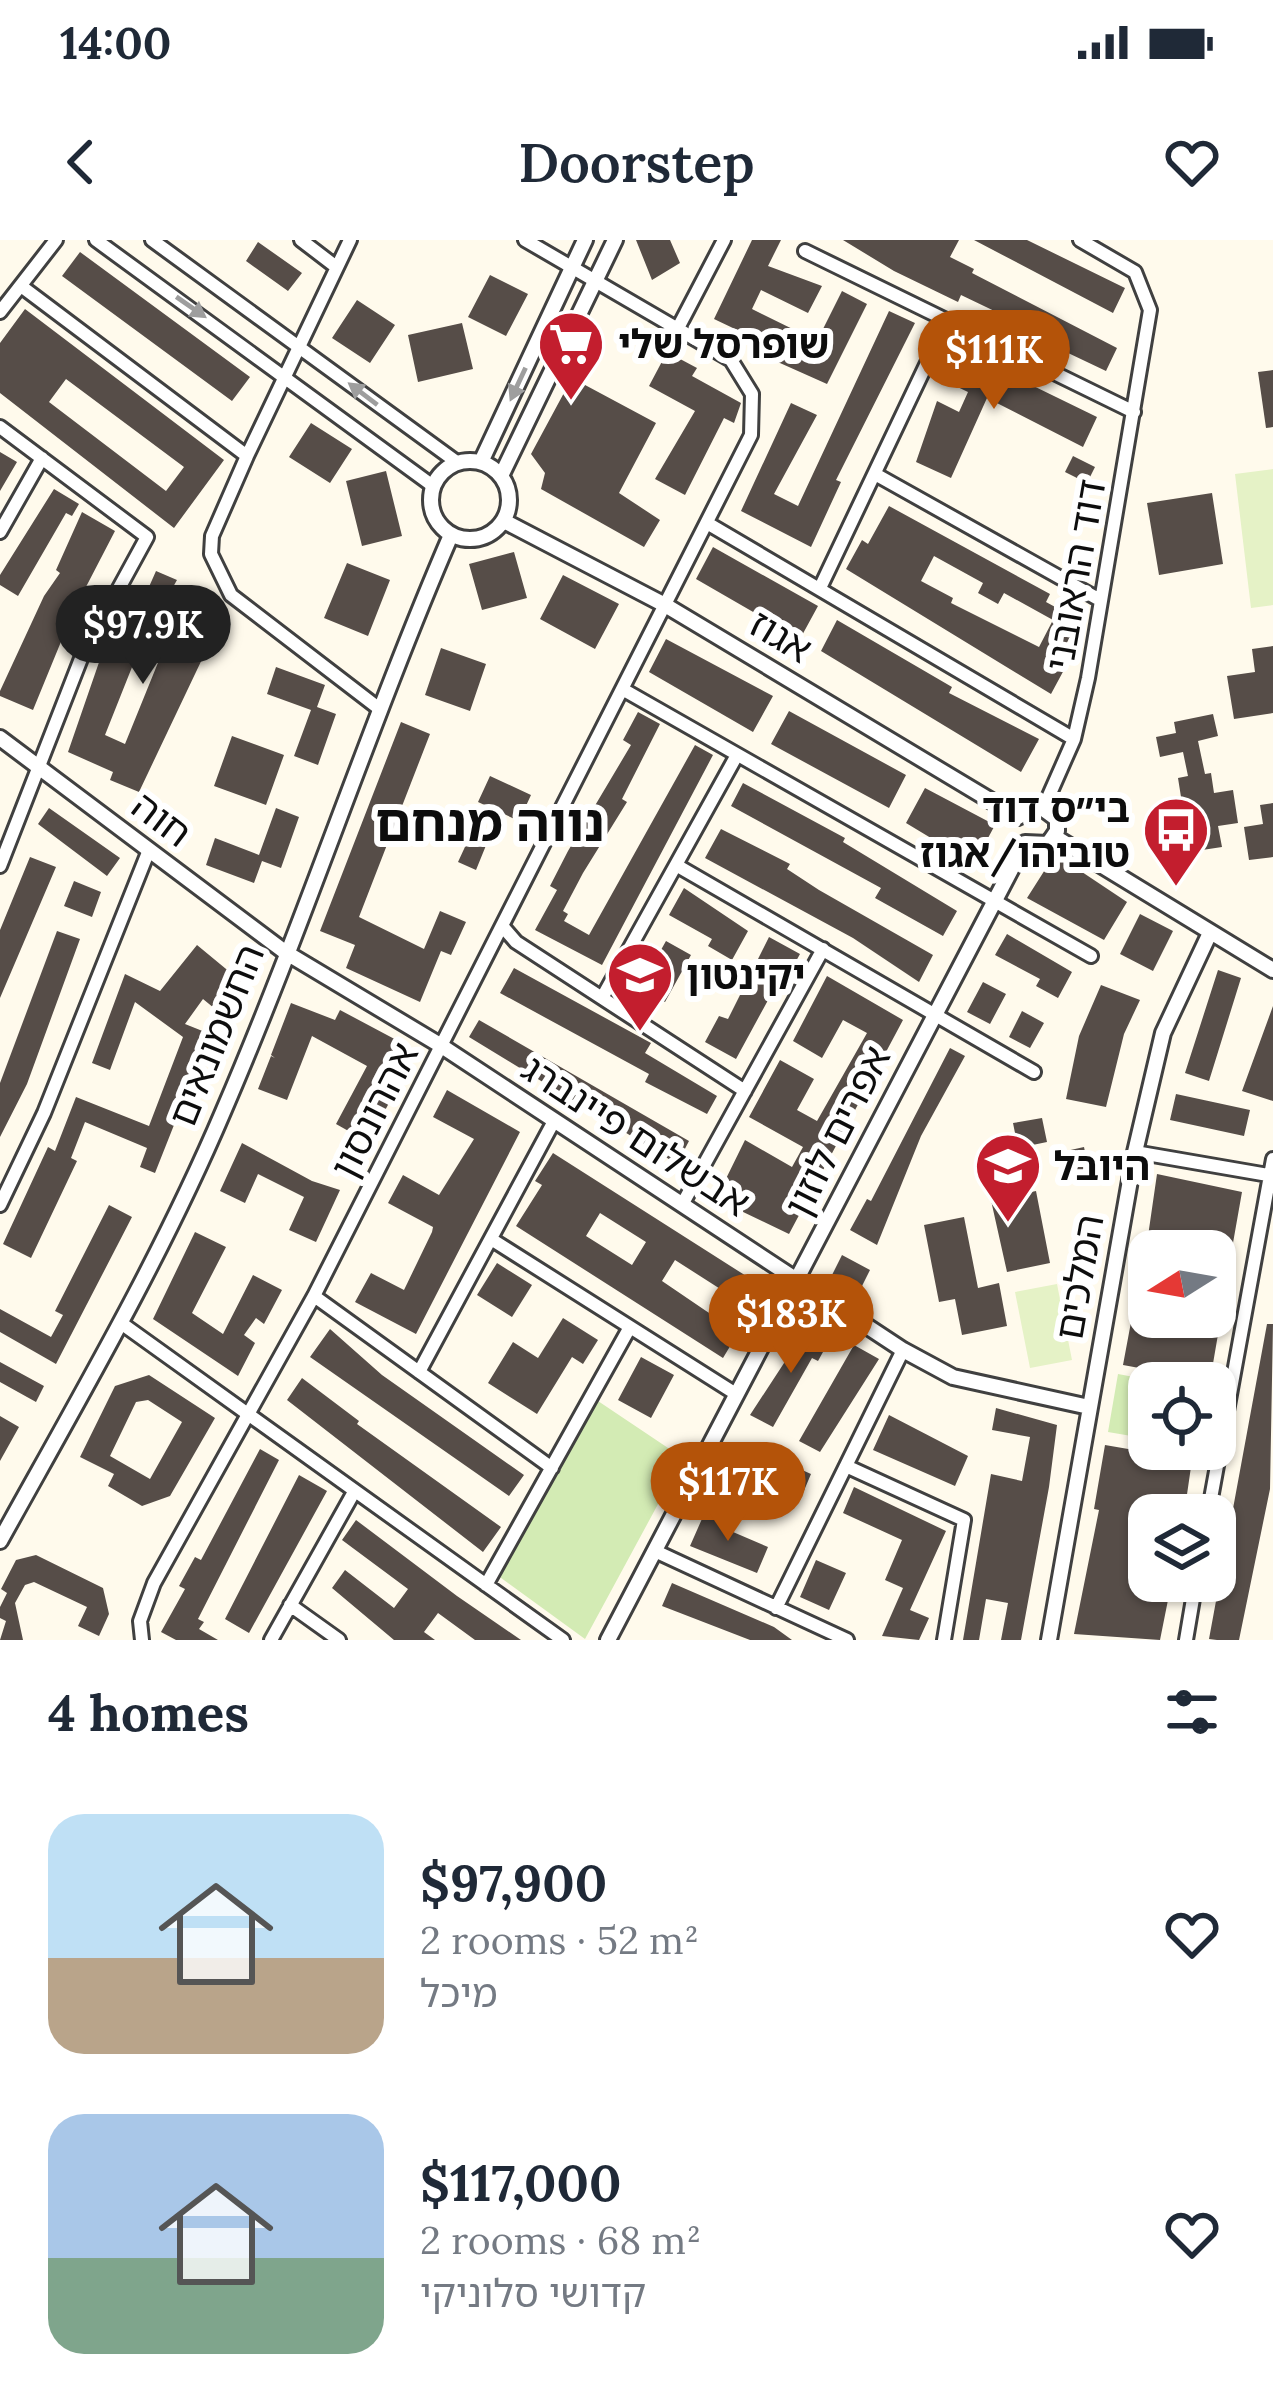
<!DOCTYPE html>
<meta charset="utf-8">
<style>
body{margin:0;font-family:Lora,"Noto Sans Hebrew",serif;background:#f2f2f3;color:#1f2937;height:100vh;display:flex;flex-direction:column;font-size:45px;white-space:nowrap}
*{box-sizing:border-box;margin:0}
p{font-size:39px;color:#747a83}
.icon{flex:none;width:66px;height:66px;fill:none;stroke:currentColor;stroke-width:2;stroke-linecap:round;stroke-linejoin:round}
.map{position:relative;height:1400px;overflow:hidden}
.sheet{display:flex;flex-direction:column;background:#fff;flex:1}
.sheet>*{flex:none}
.needle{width:78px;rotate:259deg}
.fabs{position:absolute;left:1128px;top:990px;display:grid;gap:24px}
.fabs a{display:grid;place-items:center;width:108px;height:108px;border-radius:24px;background:#fff;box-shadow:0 3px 9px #0004;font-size:60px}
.price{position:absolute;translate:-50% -102px;padding:0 27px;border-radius:42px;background:#b45309;color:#fff;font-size:39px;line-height:78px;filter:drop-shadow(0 3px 6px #0008)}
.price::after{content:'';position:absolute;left:50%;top:72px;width:36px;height:27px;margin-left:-18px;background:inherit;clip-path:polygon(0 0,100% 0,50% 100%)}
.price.on{background:#222;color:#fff}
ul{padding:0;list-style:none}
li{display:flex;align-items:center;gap:36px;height:300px;padding:0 48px}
li span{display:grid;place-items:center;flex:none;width:336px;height:240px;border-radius:36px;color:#555}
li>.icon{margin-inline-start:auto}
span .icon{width:144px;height:144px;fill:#fffc;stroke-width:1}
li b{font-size:51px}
h2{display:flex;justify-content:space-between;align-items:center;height:144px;padding:0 48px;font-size:51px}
.status{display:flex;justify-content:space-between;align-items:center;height:84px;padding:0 60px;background:#fff;direction:ltr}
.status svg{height:33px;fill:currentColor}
header{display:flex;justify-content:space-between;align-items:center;height:156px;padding:0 48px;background:#fff;font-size:54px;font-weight:600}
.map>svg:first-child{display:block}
.green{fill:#d3ebb4}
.pitch{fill:#e5f2c6}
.building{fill:#564d48;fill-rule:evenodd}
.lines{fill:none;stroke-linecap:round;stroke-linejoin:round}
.minor-casing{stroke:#404040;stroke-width:18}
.tertiary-casing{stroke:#404040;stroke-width:20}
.minor{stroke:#fff;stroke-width:12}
.tertiary{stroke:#fff;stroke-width:14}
.oneway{fill:#9e9e9e}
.labels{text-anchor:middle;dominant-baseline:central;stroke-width:12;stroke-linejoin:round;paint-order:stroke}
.poi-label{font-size:39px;font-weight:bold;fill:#0d0d0d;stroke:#fff;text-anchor:start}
.street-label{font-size:39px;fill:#0d0d0d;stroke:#fff}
.district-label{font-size:51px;font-weight:bold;fill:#0d0d0d;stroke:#fff}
</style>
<div class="status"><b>14:00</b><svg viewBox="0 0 49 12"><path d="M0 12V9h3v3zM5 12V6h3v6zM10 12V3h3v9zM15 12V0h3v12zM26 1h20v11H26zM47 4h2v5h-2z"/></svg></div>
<header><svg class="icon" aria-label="back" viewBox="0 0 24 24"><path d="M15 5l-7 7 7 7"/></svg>Doorstep<svg class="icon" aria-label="heart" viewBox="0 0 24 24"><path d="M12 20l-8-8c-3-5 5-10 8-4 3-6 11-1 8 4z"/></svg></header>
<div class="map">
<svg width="1273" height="1400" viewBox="0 0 1273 1400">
<rect width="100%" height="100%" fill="#fffaec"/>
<path class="green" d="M1118,1134L1166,1143H1149V1199L1108,1192Z
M598,1161L683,1218L585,1399L497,1335Z"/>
<path class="pitch" d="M1273,229V365L1251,368L1235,234Z
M1057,1044L1072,1120L1030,1128L1015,1052Z"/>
<path class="building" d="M636,0H670L680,23L652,40Z
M752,0H781L768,26L822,46L808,73L761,50L752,69L817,101L842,51L867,64L827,144L751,110L756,99L714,79Z
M843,0H959L950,17L974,29L972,33L1117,108L1106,131L1007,84L1009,78L961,55L958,62L894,31Z
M974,0H1027L1125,48L1113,73Z
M258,2L302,33L288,51L246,21Z
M80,12L250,137L232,161L62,36Z
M490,35L528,54L506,96L468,77Z
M357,60L395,85L370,123L332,98Z
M25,69L224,220L174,288L0,153V103ZM66,139L184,227L166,251L49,162Z
M889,71L915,83L836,240L841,242L811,307L741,271L791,163L817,175L774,254L798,266Z
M462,83L473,129L418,142L408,95Z
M960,110L1097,177L1083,207L987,158L951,238L916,222L937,161L959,172L968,152L945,141Z
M667,112L697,128L692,136L741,163L734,183L724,178L685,255L655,239L695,171L649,146Z
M1273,130V187L1266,188L1258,132Z
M572,138L656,183L619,253L660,280L644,307L541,249L545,233L531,214Z
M311,183L352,209L330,243L289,217Z
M0,212L17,222L0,251Z
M1073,216L1095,227L1087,243L1065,232Z
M386,231L402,296L362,306L346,241Z
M54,249L79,264L72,276L66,273L18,356L0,345V335Z
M1212,253L1223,324L1159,335L1147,263Z
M889,266L1050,354L1046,362L1079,380L1056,423L1065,428L1051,454L846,329L862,300L868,304ZM934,316L983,343L978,353L998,364L1004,353L1053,380L1039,407L951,363L953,358L921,341Z
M82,272L115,291L74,370L33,470L0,456V451L44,356L60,333L56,330Z
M713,307L818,366L800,399L696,339Z
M514,312L527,358L482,370L469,324Z
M347,323L390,340L368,396L324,378Z
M156,331L177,340L142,402L105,495L125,504L168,398L173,401L192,358L224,373L139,552L110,540L113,532L68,512L106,402L112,405L127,370L137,374Z
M563,335L619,364L595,409L540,379Z
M837,380L952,447L949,453L1039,499L1021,532L821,411Z
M666,399L773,456L753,492L649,432Z
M1273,406V473L1234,479L1227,436L1255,432L1252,409Z
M441,408L486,424L470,471L425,455Z
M276,427L325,445L317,467L336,474L318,525L294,516L311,470L267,454Z
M789,471L906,535L889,568L771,504Z
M638,472L660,484L622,559L627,562L583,633L563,671L568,674L564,681L589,695L695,505L713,515L602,725L535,690L557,650L550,646L568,611L631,505L623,500Z
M1213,474L1218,496L1198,501L1205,534L1211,533L1214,553L1233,550L1238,583L1218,586L1222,607L1189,612L1186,591L1168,593L1163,560L1181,557L1178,538L1188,536L1183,512L1160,517L1156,497L1176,493L1174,482Z
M401,482L430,494L359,677L424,709L440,671L466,682L451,715L441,711L420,762L346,728L355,705L320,691Z
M232,496L284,515L266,565L214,546Z
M490,536L531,555L519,581L478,562Z
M743,543L845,598L843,602L957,671L943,696L875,658L881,648L731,566Z
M925,548L995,585L974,624L906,583Z
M1273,563V617L1249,620L1244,587L1263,584L1260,565Z
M49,568L120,618L107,636L38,584Z
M276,568L299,577L281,628L262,621L254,643L206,625L215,598L259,615Z
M721,589L790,624L787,629L819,650L933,715L919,742L853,698L705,618Z
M470,596L487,603L476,630L458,622Z
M1055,614L1127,662L1104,700L1027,658Z
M30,617L56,627L0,758V690Z
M74,641L101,652L92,677L64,666Z
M684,648L748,691L732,720L708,706L712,699L669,675Z
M1140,674L1173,691L1153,731L1120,714Z
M57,691L80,699L27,844L0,897V843Z
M1007,694L1072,732L1058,758L1036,746L1040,739L995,715Z
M769,697L800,714L785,741L780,738L736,819L705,802L719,776L728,779Z
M666,701L691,715L665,762L640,747Z
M197,705L243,743L220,773L203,759L185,784L210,794L155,933L140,927L147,908L85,882L71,918L77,921L31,1018L3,1004L48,907L55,911L76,857L149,886L183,797L135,762L110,830L92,823L125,734L160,751Z
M514,728L651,803L645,813L717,856L707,874L645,842L649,834L500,753Z
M1218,730L1241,738L1209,841L1185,833Z
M827,736L903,780L789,994L716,959L745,900L792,927L803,907L749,877L780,820L814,839L797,870L817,881L867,793L843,780L822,818L793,801Z
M983,742L1006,754L990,784L967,772Z
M1101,745L1140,760L1124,794L1106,867L1066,859L1079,796Z
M291,763L335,780L340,770L417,811L368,902L336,884L367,826L312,796L287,860L258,849L271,816L275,818L271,815Z
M1273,766V861L1242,851Z
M1022,771L1044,783L1030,808L1009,797Z
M479,780L689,901L677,924L469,797Z
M950,808L965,816L921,896L877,1005L850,990L867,959L871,961Z
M447,850L520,892L416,1094L355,1062L371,1033L404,1050L432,992L433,987L388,963L403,935L439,955L474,899L433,877Z
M1176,854L1250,870L1244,896L1170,880Z
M1042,878L1047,902L1018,908L1013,883Z
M242,903L312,941L340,950L316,1002L289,990L304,957L258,934L245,963L220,951Z
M1084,907L1089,931L1061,937L1057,913Z
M553,913L765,1048L723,1118L516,986L542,945L535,941ZM600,973L646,1002L632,1025L586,996ZM675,1020L725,1052L712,1075L662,1041Z
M1007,925L1013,956L1036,951L1050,1023L1007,1032L984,929Z
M1157,934L1242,952L1221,1071L1215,1070V1011L1147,1003Z
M109,965L132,977L56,1124L0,1092V1069L51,1097L63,1075L55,1071Z
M964,977L978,1048L999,1043L1007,1086L962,1095L955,1059L939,1062L924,985Z
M195,992L226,1007L192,1073L223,1094L253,1035L282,1050L264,1084L256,1078L244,1095L255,1103L238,1136L153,1079Z
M842,1015L870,1030L860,1050L832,1035Z
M1143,1018H1149V1077H1221L1210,1141L1123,1125Z
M497,1023L532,1045L512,1077L477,1055Z
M563,1078L598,1100L583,1124L572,1117L537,1174L488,1143L513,1102L538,1118Z
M813,1083L833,1094L818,1121L812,1118L773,1187L750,1175L786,1120L792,1123Z
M1267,1084H1273L1270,1249L1239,1400H1217L1209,1399Z
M330,1089L382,1135L524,1235L509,1256L310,1117Z
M854,1105L879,1119L820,1212L799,1201Z
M641,1117L674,1135L651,1178L618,1160Z
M0,1122L44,1146L36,1162L0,1142Z
M149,1135L215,1178L170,1256L142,1266L108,1246L114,1234L80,1217L115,1146ZM148,1160L182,1182L150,1239L110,1216L136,1162Z
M302,1138L359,1181L357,1184L501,1287L483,1312L287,1160Z
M996,1168L1057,1185L1049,1247L1021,1400H1001L1008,1363L986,1359L979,1400H963L991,1234L1022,1241L1030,1197L992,1190Z
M889,1175L968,1216L955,1246L873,1210Z
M0,1176L19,1187L0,1221Z
M1105,1205L1192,1220L1184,1275H1149V1341L1171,1345L1160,1400L1074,1394L1099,1270L1094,1269Z
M260,1209L279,1220L198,1379L204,1382L199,1389L218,1400H176L161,1392L185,1349L179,1346L195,1317L201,1320Z
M760,1211L811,1234L800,1260L748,1237Z
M299,1235L327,1251L249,1393L225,1379Z
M854,1247L946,1291L910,1370L929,1378L919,1400L882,1396L903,1348L885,1340L902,1300L843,1273Z
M705,1272L729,1283L726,1289L768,1307L757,1333L690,1306Z
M356,1280L457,1356L521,1400H475L438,1373L424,1392L435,1400H394L332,1348L345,1330L394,1368L408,1349L342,1300Z
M36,1315L103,1348L109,1374L99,1396L78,1386L87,1367L34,1342L25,1345L15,1363L23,1400H0L6,1381L0,1378V1367L7,1353L1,1349L16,1320Z
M816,1320L846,1333L829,1370L800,1357Z
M672,1343L774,1387L792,1400H750L662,1366Z"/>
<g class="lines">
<g class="minor-casing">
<path id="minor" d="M96,0L433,246
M152,0L458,223
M301,0L335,26
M350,0L247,216L212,296L211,314L231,355L377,467
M805,11L1134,172
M21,46L247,216
M0,72L56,0
M677,90L724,0
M0,187L147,297L82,416L0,626
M875,234L1100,360
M707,283L1074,499
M0,292L42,218
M820,348L947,81
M624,450L1091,716
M1044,567L1074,499L1088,438L1150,70L1135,32L1080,0
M676,625L1034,832
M503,687L516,702L745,851
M602,758L737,515
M1135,912L1268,935
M683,963L823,709
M0,965L44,873L149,610
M491,999L736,1154
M314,1056L552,1228
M121,1083L563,1400
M419,1132L554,881
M846,1226L964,1280L944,1400
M1208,1275L1273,919
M655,1311L847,1400
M486,1345L630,1087
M290,1365L339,1400
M776,1368L903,1110
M142,1400L140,1381L154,1343L314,1056L751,195L752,154L731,120L525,0
M271,1400L354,1252
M1186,1400L1196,1341"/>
</g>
<g class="tertiary-casing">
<path id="tertiary" d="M431 260a39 39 0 1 1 78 0a39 39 0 1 1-78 0Z
M481,222L585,0
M501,236L615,0
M504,281L665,365L1018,577
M0,498L285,712L440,805L903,1110L953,1137L1089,1167
M1018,577L1038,565L1057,579V591L1048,604L1025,603
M1055,597L1273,730
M0,1301C78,1160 160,1020 223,872C305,682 369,485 451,295
M608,1400L1025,603
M1049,1400L1135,912L1163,793L1209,695"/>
</g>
<use href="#minor" class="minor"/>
<use href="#tertiary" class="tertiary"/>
</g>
<defs><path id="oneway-solid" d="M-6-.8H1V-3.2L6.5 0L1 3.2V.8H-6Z" transform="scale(3)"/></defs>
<g class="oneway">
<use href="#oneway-solid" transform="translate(191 67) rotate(35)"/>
<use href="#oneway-solid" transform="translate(518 144) rotate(115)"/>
<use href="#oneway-solid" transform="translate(363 154) rotate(-143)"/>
</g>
<defs>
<g id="supermarket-pin" transform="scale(3.45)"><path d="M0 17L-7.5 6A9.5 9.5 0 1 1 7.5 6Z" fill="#c31e2e" stroke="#fff"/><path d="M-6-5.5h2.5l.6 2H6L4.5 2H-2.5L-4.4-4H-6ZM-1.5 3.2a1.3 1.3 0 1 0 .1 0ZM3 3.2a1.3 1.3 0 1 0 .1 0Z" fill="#fff"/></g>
<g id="bus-pin" transform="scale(3.45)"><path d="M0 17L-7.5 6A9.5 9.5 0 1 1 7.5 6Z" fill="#c31e2e" stroke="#fff"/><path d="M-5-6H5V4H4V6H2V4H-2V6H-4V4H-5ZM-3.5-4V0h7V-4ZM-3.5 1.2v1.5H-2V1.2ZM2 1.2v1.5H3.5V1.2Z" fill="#fff"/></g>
<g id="school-pin" transform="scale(3.45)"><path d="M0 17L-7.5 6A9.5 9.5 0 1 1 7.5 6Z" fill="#c31e2e" stroke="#fff"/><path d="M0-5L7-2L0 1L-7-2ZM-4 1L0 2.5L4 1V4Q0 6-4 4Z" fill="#fff"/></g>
</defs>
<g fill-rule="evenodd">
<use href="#supermarket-pin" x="571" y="104"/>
<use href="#bus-pin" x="1176" y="590"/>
<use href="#school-pin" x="640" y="735"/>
<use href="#school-pin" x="1008" y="926"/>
</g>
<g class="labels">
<g class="poi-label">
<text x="618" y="104">שופרסל שלי</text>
<text x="1130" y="568" text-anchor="end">בי״ס דוד<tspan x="1130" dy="45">טוביהו/אגוז</tspan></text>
<text x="686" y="735">יקינטון</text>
<text x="1054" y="926">היובל</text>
</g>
<g class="street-label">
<text transform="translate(1075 335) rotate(-80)">דוד הראובני</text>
<text transform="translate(781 396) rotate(31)">אגוז</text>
<text transform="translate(162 579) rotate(37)">חוה</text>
<text transform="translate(216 795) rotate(-68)">החשמונאים</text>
<text transform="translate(374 870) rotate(-63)">אהרונסון</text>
<text transform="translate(837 891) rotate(-63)">אפרים לוזון</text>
<text transform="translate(636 895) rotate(33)">אבשלום פיינברג</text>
<text transform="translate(1079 1037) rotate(-80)">המלכים</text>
</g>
<g class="district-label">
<text x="490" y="582">נווה מנחם</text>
</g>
</g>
</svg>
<div class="fabs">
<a><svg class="needle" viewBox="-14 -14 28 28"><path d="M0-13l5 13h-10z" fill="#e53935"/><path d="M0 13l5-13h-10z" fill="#747a83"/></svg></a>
<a><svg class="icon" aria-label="locate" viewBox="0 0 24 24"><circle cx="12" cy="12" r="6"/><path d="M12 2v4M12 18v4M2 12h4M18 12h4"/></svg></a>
<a><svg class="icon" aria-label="layers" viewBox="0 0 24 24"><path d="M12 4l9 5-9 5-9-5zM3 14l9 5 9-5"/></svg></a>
</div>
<b class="price" style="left:994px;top:172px">$111K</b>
<b class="price on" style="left:143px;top:447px">$97.9K</b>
<b class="price" style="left:791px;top:1136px">$183K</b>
<b class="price" style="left:728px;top:1304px">$117K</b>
</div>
<section class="sheet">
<h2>4 homes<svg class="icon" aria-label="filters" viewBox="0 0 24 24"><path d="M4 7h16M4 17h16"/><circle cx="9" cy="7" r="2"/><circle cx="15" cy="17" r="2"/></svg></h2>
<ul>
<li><span style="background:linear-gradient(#bfe0f5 60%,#b9a48a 0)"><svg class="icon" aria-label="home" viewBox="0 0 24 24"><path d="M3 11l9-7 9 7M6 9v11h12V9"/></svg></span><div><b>$97,900</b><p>2 rooms · 52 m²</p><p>מיכל</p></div><svg class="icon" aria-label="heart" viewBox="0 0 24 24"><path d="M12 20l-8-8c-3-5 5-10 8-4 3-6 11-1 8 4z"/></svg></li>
<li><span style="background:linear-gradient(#a9c7e8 60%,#7fa58c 0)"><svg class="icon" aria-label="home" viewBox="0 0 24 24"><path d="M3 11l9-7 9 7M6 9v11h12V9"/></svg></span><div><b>$117,000</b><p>2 rooms · 68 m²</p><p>קדושי סלוניקי</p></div><svg class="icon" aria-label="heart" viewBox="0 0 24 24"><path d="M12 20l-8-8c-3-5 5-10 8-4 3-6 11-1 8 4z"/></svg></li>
</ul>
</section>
